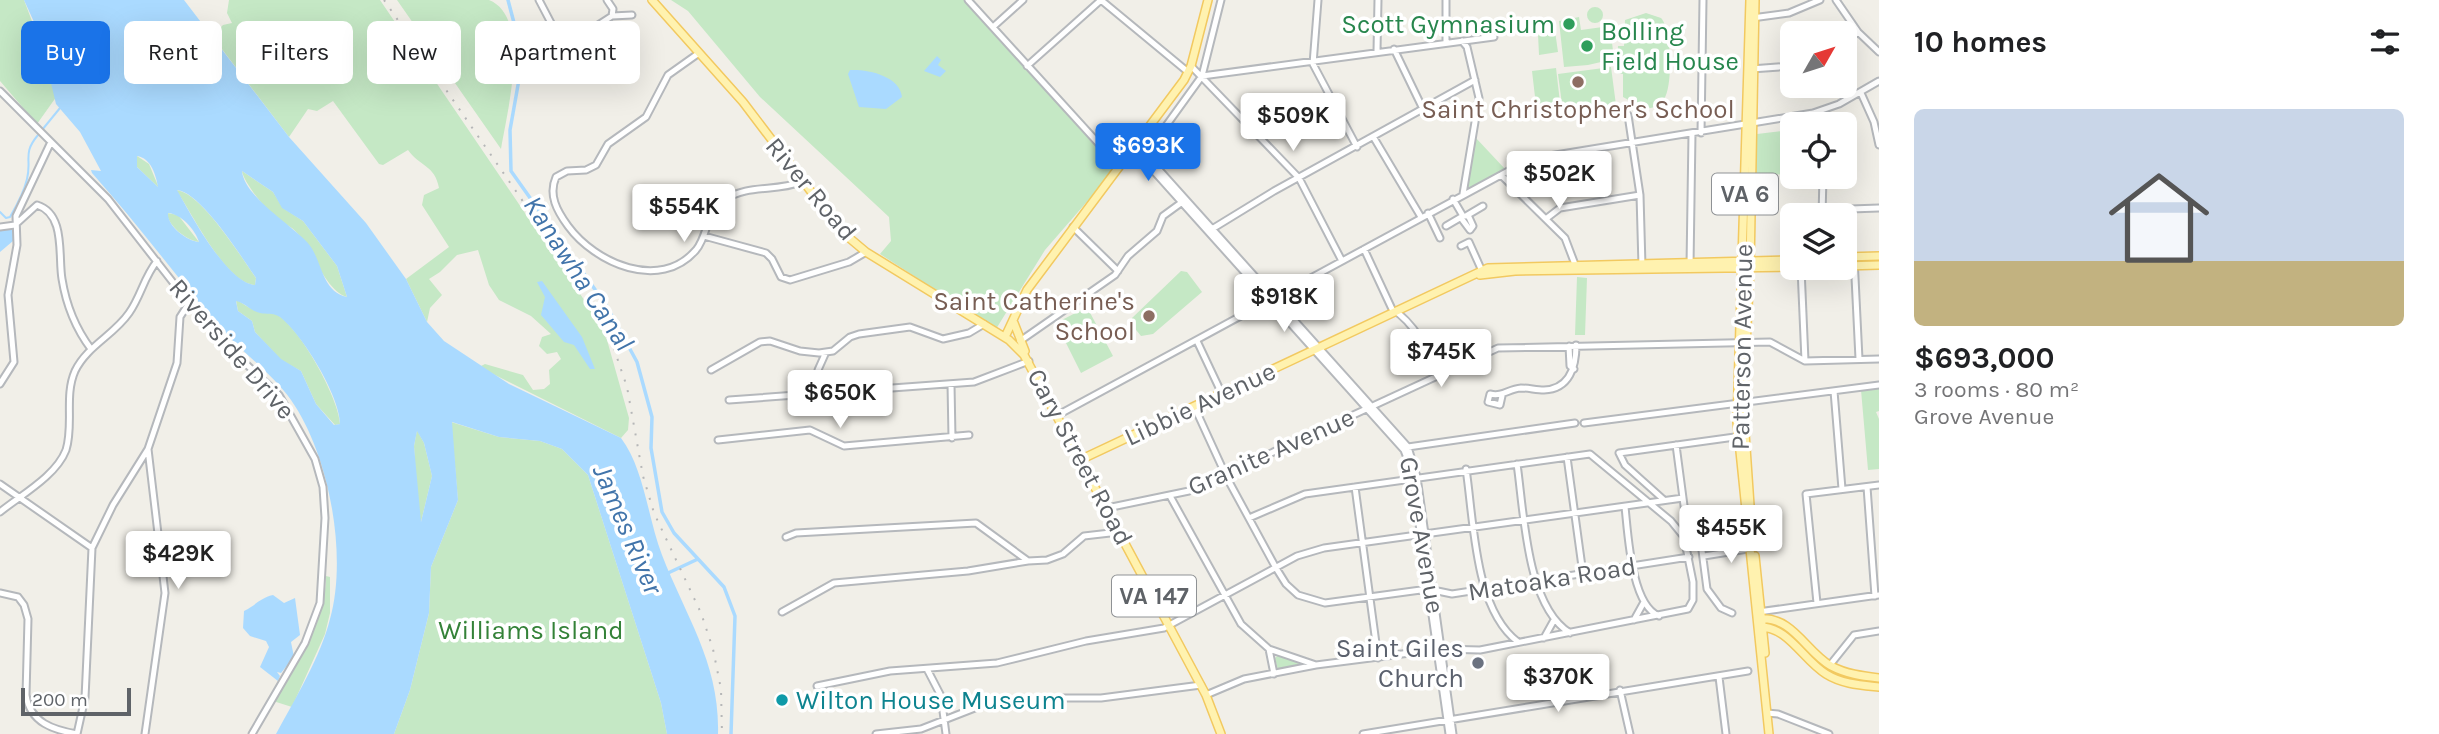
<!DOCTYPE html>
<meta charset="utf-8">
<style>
body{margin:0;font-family:Karla,sans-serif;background:#f2f2f2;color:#202124;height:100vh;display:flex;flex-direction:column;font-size:26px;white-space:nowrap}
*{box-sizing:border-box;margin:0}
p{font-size:23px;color:#757577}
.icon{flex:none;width:38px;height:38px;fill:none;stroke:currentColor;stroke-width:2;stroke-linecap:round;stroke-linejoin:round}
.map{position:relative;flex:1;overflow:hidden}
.details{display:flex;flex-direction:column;background:#fff;width:560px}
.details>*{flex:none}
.guide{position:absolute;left:21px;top:21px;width:665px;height:63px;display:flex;gap:14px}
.needle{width:46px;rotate:51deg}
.fabs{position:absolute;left:1780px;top:21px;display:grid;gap:14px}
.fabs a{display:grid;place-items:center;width:77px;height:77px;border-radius:10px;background:#fff;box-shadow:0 7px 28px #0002;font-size:35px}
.scale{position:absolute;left:21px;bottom:18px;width:110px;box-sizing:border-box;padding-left:7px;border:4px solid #5f6368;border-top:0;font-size:19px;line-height:24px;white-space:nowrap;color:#5f6368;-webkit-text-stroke:5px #fff;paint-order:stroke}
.price{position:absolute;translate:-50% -60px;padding:0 16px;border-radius:7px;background:#fff;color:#222;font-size:23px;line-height:46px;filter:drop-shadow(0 2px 4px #0008)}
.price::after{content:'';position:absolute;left:50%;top:42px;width:21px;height:16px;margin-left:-10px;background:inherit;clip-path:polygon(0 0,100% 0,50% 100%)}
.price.on{background:#1a73e8;color:#fff}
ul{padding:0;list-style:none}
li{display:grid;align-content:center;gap:14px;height:371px;padding:0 35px}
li+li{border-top:2px solid #e0e0e0}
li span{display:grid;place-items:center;height:217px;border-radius:10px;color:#555}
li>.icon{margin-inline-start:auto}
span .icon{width:126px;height:126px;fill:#fffc;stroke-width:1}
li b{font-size:30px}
h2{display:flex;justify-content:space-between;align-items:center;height:84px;padding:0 35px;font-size:30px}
.tag{padding:0 24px;border-radius:10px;background:#fff;box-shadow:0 7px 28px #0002;font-size:24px;line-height:63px}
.tag.on{background:#1a73e8;color:#fff}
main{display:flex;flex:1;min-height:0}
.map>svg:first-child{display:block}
.green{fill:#c5e8c5}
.water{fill:#aadaff;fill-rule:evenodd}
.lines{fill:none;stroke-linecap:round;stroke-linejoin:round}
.stream{stroke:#aadaff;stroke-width:2}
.canal{stroke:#aadaff;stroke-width:3.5}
.minor-casing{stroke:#b5b8bc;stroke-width:9}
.major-casing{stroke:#f2c960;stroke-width:10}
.minor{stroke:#fff;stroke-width:5}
.major{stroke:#fff2af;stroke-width:7}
.rail{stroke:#b6b7b8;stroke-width:2;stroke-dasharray:2 9;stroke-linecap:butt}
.leisure-dot{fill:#2e9e5b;stroke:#fff;stroke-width:2.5}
.education-dot{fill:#8d6e63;stroke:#fff;stroke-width:2.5}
.worship-dot{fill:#6b7280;stroke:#fff;stroke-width:2.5}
.culture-dot{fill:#0f9aa8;stroke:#fff;stroke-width:2.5}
.labels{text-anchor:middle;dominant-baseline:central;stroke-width:7;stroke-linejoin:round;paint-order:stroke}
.shield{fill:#fff;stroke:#8f9295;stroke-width:2}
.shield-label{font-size:24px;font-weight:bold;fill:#5f6368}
.leisure-label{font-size:26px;fill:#27864d;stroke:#fff;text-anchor:end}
.education-label{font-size:26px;fill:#785e54;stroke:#fff}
.street-label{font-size:26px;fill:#5f6368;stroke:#fff}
.park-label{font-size:26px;fill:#348238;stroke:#fff}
.worship-label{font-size:26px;fill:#5b616d;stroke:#fff;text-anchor:end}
.culture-label{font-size:26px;fill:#0d838f;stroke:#fff;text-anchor:start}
.water-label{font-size:28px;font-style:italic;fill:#4174aa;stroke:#fff}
</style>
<main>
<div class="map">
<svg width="1879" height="734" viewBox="0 0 1879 734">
<rect width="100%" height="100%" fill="#f1efe8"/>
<path class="green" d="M0,0H24L59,93L37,124L0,81Z
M229,0H380L591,310L607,340L629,418L628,430L621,438L479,367L485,364L523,375L533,390L544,389L550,384L549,370L561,359L557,352L547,354L539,346L542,337L551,334L531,316L499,300L489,285L478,250L457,255L440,272L429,279L442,295L430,308L427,322L406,279L449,247L422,205L424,195L439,188C435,165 419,166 408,150L383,165L379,164L333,101L317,111L308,109L289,137L212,36L223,25L232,23L227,13Z
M397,0C412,0 480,0 489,0C532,17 507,112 501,149Z
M671,0H966L1117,167L1045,250L996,329L880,254L891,241L889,217L760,97L688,11Z
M1587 15a8 8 0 1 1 16 0a8 8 0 1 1-16 0Z
M1646,13L1661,18C1672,29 1673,86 1664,99C1660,106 1653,108 1645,109L1623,97V74L1617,73L1618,46H1624L1625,20Z
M1579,17L1581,30L1610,26L1614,59L1588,65L1564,67L1559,21Z
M1555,31L1558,52L1539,55L1538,34Z
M1611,67L1616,105L1563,112L1558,74Z
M1556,68L1561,111L1537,114L1532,71Z
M1792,130V174L1759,175L1756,172L1757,134Z
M1475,137L1505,169L1466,190Z
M137,156L149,164L159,188L137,167Z
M242,171L273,192L283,208L303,221L337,266L347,297C326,291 314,253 298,234C291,225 281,223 272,215C264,207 243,181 242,171Z
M176,190C201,192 241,257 256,278L255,285C225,283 193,214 176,190Z
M167,213L178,215L199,242C186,240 168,226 167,213Z
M1181,271L1187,272L1202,292L1153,334L1141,336L1132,325V318Z
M1577,277L1587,278L1585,335H1575Z
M236,300C243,303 248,308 255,310C262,313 270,311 276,314C299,326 339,398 340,424L335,425L316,404L301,371L281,360L255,332L252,321L238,311Z
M1087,307L1113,356L1081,373L1056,323Z
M1879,387V411L1876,412L1879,419V469L1868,470L1861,390Z
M451,422L499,437L540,441L562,449L588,475L661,703L667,734H394L410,690L429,613L431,567L458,500Z
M417,430L424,443L432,476L421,522L418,517L414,446Z
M326,576L330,577V613L325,634L292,707L273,701C297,664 326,622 326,576Z
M1278,655L1303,663L1304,665L1278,670L1275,658Z"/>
<path class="water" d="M24,0H184L289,137L366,223L406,279L427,322L444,341L509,384L621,438C644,468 648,519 662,555C686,617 720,664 718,734H667L661,703L588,475L562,449L540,441L499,437L452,422L458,500L431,567L429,613L410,690L394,734H276C294,701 321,656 330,619C348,555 329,454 291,400C271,372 240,351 217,324C175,275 136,222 92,173L91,170L101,171L80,132L56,104L39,33ZM137,156C151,158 156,175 158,187L137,167ZM242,171L273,192L282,208L303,221L337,266L347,297C320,291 323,259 307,242C290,224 244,196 242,171ZM177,190C201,192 242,258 256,278L255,285C227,283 190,213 177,190ZM168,213C181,214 195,229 199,242C187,241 167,226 168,213ZM236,301C245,303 251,311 260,313C267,315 272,312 280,317C302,334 340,396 340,424L334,425L316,404L301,371L281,359L255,332L252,321L238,311ZM417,431L424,443L432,476L421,522L414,446Z
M937,56L941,60L938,65L946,71L940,77L924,71Z
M850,70C868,69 900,76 902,97L886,109L859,107L848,74Z
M0,229H13V241L0,252Z
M542,281L582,337L595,369H590L574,345L564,342L541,315L545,297L537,282Z
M273,595L284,603L295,598L300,635L291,642L294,657L281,673L277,672L280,676L278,681L260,667L269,647L266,641L250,636L243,628L244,611C256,605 260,598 273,595Z"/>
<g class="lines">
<path class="stream" d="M42,130L60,108
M0,212L6,218L10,217C17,205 24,192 27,179C32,159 22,154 38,135"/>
<path class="canal" d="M508,0L523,57L510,130L511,171L606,305L637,362L652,417L651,448L662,512L674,533L724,587L735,616L731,734
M668,573L698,559"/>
<g class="minor-casing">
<path id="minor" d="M539,0L561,42L567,45L612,16L613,9L607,0
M968,0L1119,166
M1318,0L1313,64L1357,147
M1836,0L1858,32L1879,52
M612,16L632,15
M1752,18L1789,13L1820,0
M993,27L1023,0
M1462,41L1467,47L1479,98L1463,194
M1446,42V0
M1844,42L1858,32
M566,45V53L571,61
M1394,49L1423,109
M1377,51L1378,0
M699,53L668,75L646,117L608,144L596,165L586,170L567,171L556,177C548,195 557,211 568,226C595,263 660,292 696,250C709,234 705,212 724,200C748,184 775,192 801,182
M1027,66L1101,0L1188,72
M1191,66L1299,178L1342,261
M1751,69L1792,66
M1202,76L1494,37
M0,91L108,199L189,303L229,348L279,395L315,459L323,487L325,518L320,603L305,643L252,734
M1861,93L1874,122L1879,145
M1813,113L1816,124
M1628,115L1640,195L1642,266
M1701,133L1703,0
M1374,138L1421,217
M1136,144L1408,447L1417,477L1453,734
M1133,148L1404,450L1411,468L1449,734
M1148,157L1150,148L1202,76L1221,0
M1501,175L1565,238L1576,267
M1822,210L1879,208
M1428,213L1440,238
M1822,215L1823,177
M1466,216L1483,206
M1461,218L1470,230L1473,226L1468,215
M1547,218L1560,208L1640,195
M15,225L37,205C66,214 58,256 62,279C66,304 76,329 91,349
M1446,226L1463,216L1453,199
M0,227L15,225
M1073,227L1118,271
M1212,229L1274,191L1475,80
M704,236L766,253L772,259L781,277L790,280L849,262L866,252
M1461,246L1469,242L1482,271
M1364,249L1392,309C1414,322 1429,352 1440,375
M1854,257L1859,359
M1690,266L1692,134
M1801,268L1805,361
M1470,335L1478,357
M1020,341L1115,275L1128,256L1157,231L1163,216L1185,200
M1197,341L1222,394
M1569,346L1570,366L1574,369
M711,370L760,342L770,341L800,351L819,353L833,351L850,337L859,334L910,327L943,339L969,333L984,324
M0,384L14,362L8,295L17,245L16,216L50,144
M951,384L952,438
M1834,391L1842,489
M823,393L818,370L826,352
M1502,396L1500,405L1488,402L1490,394C1503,397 1508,389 1521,388C1529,388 1536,390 1544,390C1570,389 1576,366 1576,345
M729,400L974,382L1029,361
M1194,406L1227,478L1276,568L1286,584L1298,595L1325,603L1428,589L1452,594L1689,557
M1058,415L1523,163L1537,158L1813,113L1839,104L1879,81
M1584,423L1879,385
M718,440L810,430L844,446L969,435
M1676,445L1685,513L1701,543L1707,589L1721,608L1732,613
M1408,447L1575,423
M1567,457L1583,574
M1517,464C1524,511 1526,606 1570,633
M1466,469C1474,521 1474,609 1518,642
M0,484L92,548
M1355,487L1378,658
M1867,487L1875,596
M1170,496L1241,624L1269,649L1316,665
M1664,500L1625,465L1619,453L1742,436
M1625,507C1628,533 1631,605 1659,616
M1107,508L1189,491L1498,348L1770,342L1805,361L1879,359
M0,512C21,495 56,476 66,450C74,425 64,396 75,371C87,346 114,335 129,313C141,296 144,277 157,261
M786,537L796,533L976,523L1028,561L1047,560L1063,554L1084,536L1119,532
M1704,556L1754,548
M0,593L18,597L24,605L28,619L26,695C30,723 54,730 77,734
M1817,603L1806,494L1879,485
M782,612L834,583L968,571L1028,561
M1758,612L1879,595
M1634,620L1644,602
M1544,638L1554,620
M1269,649L1274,674
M1830,665L1854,635L1879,631
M927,669L941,696L946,734
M1719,677L1726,734
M817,686L890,671L997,663L1086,641L1164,628L1297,556L1324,548L1683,498
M1620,690L1630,734
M1206,695L1244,679L1316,665L1441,649L1480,650L1688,609L1693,600V582L1684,537L1671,521L1590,454L1305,494L1249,518
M1767,713L1778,714L1829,734
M77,734L85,698L92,548L113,505L148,449L177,363L180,317L189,303
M145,734L165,593L148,449
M876,734L921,729L980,706L1064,698H1101L1201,685
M1363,734L1748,671"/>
</g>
<g class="major-casing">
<path id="major" d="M652,0L743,102L841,231L866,252L1009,340L1024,355L1206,695L1221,734
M1750,0L1737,422L1769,734
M1844,257L1879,256
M1844,266L1879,265
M1480,275L1515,271L1792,267
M1014,323L1025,351
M1005,337L1027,290L1184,80L1191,66L1208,0
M1082,459L1488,268L1792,260
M1751,520L1743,404L1750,268L1755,0
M1755,556L1765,653
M1759,619C1793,616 1805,651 1831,666C1846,674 1862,676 1879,678
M1759,627C1788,626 1803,660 1826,674C1842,684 1860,685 1879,687"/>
</g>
<use href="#minor" class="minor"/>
<use href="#major" class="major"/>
<path class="rail" d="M384,0L580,284L610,337L627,387L643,476L654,513L701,613L713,649L721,689L722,734"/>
</g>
<g class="leisure-dot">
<circle cx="1569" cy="24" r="7"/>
<circle cx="1587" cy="46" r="7"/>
</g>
<g class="education-dot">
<circle cx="1578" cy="82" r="7"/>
<circle cx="1149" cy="316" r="7"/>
</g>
<circle class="worship-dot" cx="1478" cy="663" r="7"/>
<circle class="culture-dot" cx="782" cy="700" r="7"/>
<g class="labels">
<g class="shield">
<rect x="1712" y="173.5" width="66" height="41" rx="5"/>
<rect x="1112" y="575.5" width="84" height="41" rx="5"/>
</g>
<g class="shield-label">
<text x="1745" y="194">VA 6</text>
<text x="1154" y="596">VA 147</text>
</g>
<g class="leisure-label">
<text x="1555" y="24">Scott Gymnasium</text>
<text x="1601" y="31" text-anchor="start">Bolling<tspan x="1601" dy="30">Field House</tspan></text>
</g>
<g class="education-label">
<text x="1578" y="109">Saint Christopher's School</text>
<text x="1135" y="301" text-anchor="end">Saint Catherine's<tspan x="1135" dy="30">School</tspan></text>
</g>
<g class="street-label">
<text transform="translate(811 189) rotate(50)">River Road</text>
<text transform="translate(1742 347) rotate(-89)">Patterson Avenue</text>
<text transform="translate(232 349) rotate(49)">Riverside Drive</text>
<text transform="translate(1200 404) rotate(-25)">Libbie Avenue</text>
<text transform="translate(1271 452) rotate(-24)">Granite Avenue</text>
<text transform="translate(1080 457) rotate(62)">Cary Street Road</text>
<text transform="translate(1422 535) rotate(80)">Grove Avenue</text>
<text transform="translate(1552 579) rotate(-9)">Matoaka Road</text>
</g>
<g class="park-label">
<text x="531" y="630">Williams Island</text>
</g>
<g class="worship-label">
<text x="1464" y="648">Saint Giles<tspan x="1464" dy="30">Church</tspan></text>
</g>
<g class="culture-label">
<text x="796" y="700">Wilton House Museum</text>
</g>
<g class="water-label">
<text transform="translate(579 273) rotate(57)">Kanawha Canal</text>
<text transform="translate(628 529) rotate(67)">James River</text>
</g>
</g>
</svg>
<div class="fabs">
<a><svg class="needle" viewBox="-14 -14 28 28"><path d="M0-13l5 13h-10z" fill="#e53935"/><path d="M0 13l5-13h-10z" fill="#757577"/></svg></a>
<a><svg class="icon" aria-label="locate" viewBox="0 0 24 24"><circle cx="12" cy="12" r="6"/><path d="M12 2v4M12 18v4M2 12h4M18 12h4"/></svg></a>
<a><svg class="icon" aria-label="layers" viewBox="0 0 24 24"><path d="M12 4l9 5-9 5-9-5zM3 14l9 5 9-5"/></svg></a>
</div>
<div class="scale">200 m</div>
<b class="price" style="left:1293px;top:153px">$509K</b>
<b class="price on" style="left:1148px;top:183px">$693K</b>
<b class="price" style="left:1559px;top:211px">$502K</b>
<b class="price" style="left:684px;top:244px">$554K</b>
<b class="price" style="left:1284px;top:334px">$918K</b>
<b class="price" style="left:1441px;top:389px">$745K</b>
<b class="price" style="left:840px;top:430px">$650K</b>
<b class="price" style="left:1731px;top:565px">$455K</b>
<b class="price" style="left:178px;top:591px">$429K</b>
<b class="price" style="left:1558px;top:714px">$370K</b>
<div class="guide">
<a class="tag on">Buy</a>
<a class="tag">Rent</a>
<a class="tag">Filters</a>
<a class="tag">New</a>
<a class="tag">Apartment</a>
</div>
</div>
<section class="details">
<h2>10 homes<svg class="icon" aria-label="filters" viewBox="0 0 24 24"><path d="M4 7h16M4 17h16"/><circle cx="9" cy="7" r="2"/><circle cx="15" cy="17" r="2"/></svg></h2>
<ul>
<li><span style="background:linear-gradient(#c9d6e8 70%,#c2b280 0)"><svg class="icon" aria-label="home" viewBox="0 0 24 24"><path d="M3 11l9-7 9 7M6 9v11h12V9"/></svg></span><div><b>$693,000</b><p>3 rooms · 80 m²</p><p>Grove Avenue</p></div></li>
</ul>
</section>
</main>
